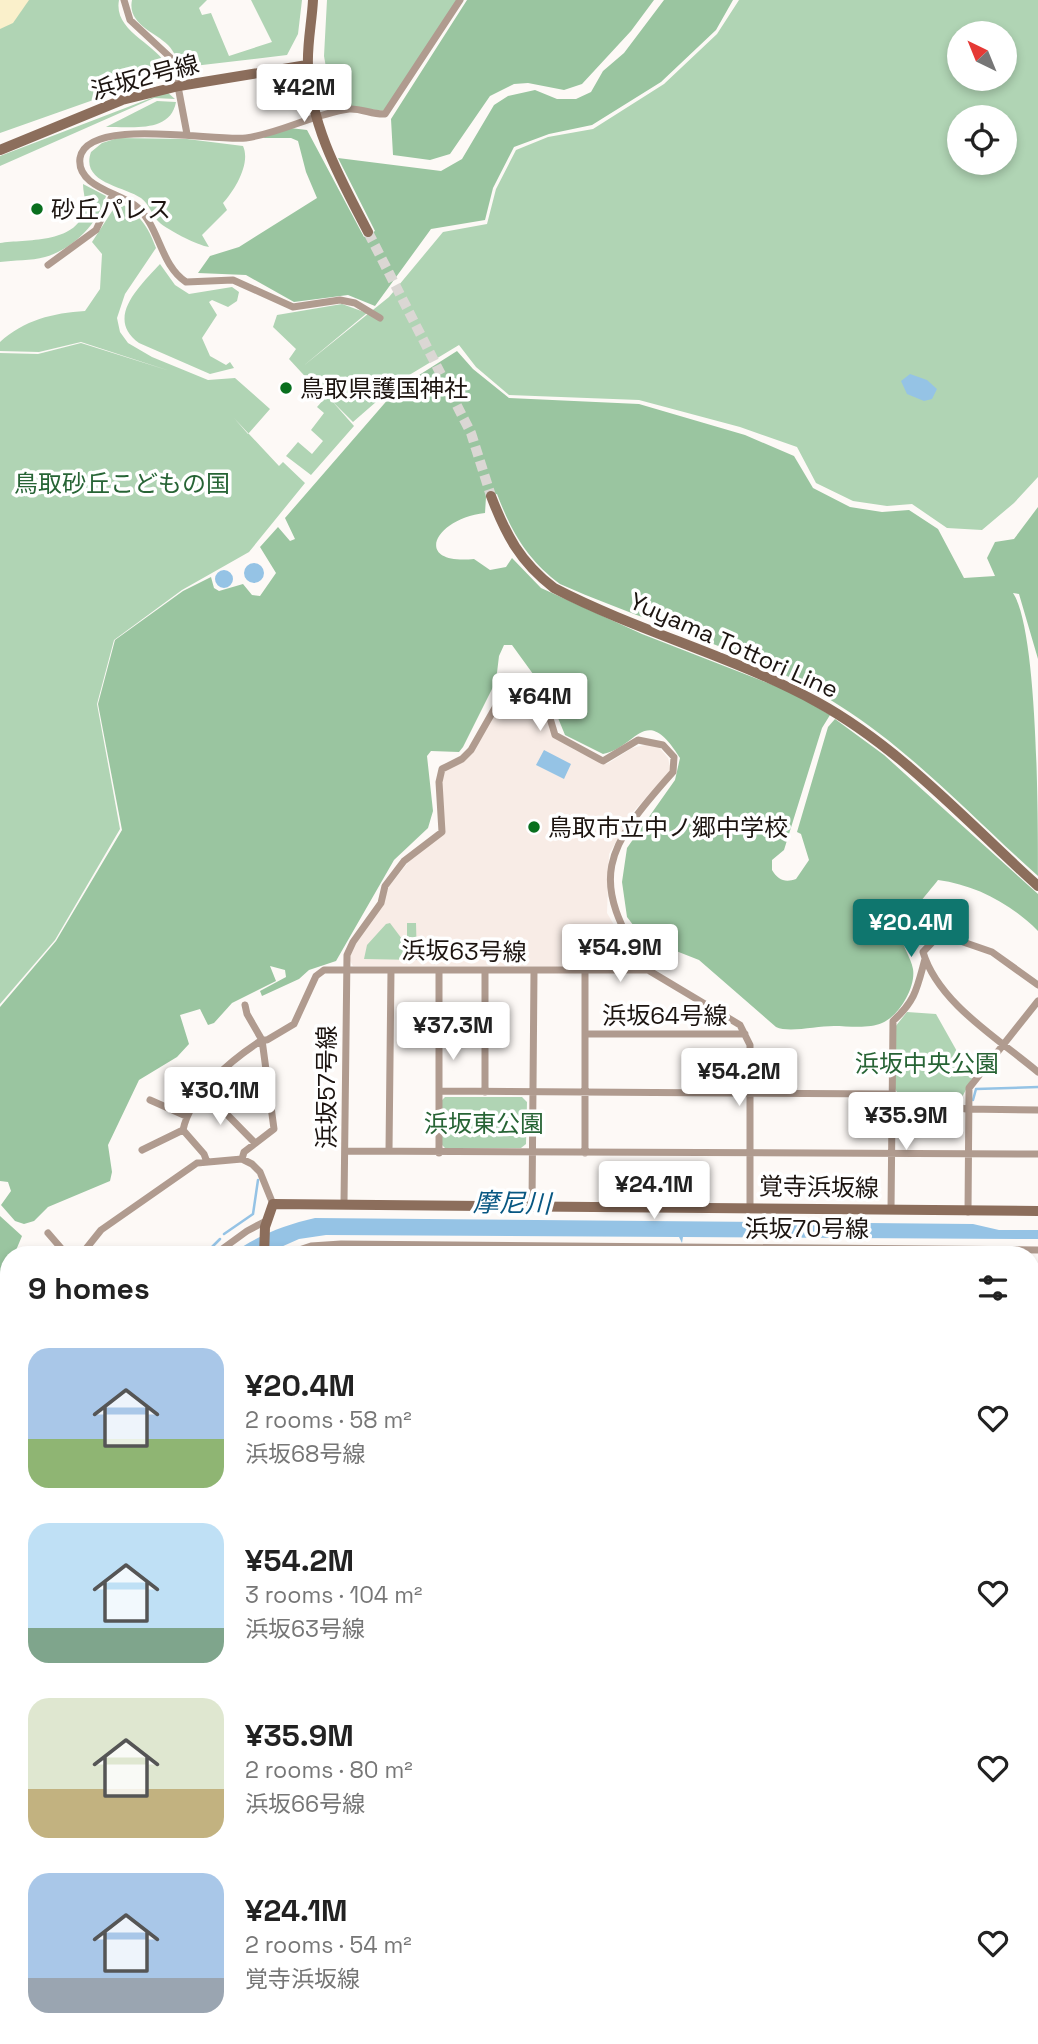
<!DOCTYPE html>
<meta charset="utf-8">
<style>
body{margin:0;font-family:"Space Grotesk","Noto Sans JP",sans-serif;background:#f6f6f6;color:#222;height:100vh;display:flex;flex-direction:column;font-size:26px;white-space:nowrap}
*{box-sizing:border-box;margin:0}
p{font-size:23px;color:#767676}
.icon{flex:none;width:38px;height:38px;fill:none;stroke:currentColor;stroke-width:2;stroke-linecap:round;stroke-linejoin:round}
.map{position:relative;flex:1;overflow:hidden}
.drawer{position:absolute;left:0px;top:1246px;width:1040px;height:798px;display:flex;flex-direction:column;background:#fff;border-radius:28px 28px 0 0;box-shadow:0 4px 10px #0003}
.drawer>*{flex:none}
.needle{width:46px;rotate:317deg}
.buttons{position:absolute;left:947px;top:21px;display:grid;gap:14px}
.buttons a{display:grid;place-items:center;width:70px;height:70px;border-radius:50%;background:#fff;box-shadow:0 4px 10px #0003;font-size:35px}
.price{position:absolute;translate:-50% -60px;padding:0 16px;border-radius:7px;background:#fff;color:#222;font-size:23px;line-height:46px;filter:drop-shadow(0 2px 4px #0008)}
.price::after{content:'';position:absolute;left:50%;top:42px;width:21px;height:16px;margin-left:-10px;background:inherit;clip-path:polygon(0 0,100% 0,50% 100%)}
.price.selected{background:#0f766e;color:#fff}
ul{padding:0;list-style:none}
li{display:flex;align-items:center;gap:21px;height:175px;padding:0 28px}
li span{display:grid;place-items:center;flex:none;width:196px;height:140px;border-radius:21px;color:#555}
li>.icon{margin-inline-start:auto}
span .icon{width:84px;height:84px;fill:#fffc;stroke-width:1}
li b{font-size:30px}
h2{display:flex;justify-content:space-between;align-items:center;height:84px;padding:0 28px;font-size:30px}
.map>svg:first-child{display:block}
.built{fill:#f8ece6}
.green{fill:#b0d4b4;fill-rule:evenodd}
.forest{fill:#9ac5a0}
.sand{fill:#faf0cb}
.water{fill:#95c3e5}
.lines{fill:none;stroke-linecap:round;stroke-linejoin:round}
.stream{stroke:#95c3e5;stroke-width:2.5}
.secondary-tunnel{stroke:#dbd7d4;stroke-width:10;stroke-dasharray:10 5;stroke-linecap:butt}
.street{stroke:#b09b8f;stroke-width:7}
.secondary{stroke:#8c6e5c;stroke-width:10}
.highway{stroke:#5a3319;stroke-width:14}
.poi-dot{fill:#096f1e;stroke:#fff;stroke-width:2.5}
.labels{text-anchor:middle;dominant-baseline:central;stroke-width:7;stroke-linejoin:round;paint-order:stroke}
.street-label{font-size:24px;fill:#1c1410;stroke:#fff}
.poi-label{font-size:24px;fill:#1c1410;stroke:#fff;text-anchor:start}
.park-label{font-size:24px;fill:#276435;stroke:#fff}
.water-label{font-size:26px;font-style:italic;fill:#085782;stroke:#fff}
</style>
<div class="map">
<svg width="1038" height="2044" viewBox="0 0 1038 2044">
<rect width="100%" height="100%" fill="#fdf9f6"/>
<path class="built" d="M519,682L529,685L537,693L554,737L575,750L607,764L632,748L649,744L657,745L668,758L671,770L633,812L609,854L607,913L639,967L353,966L348,957L355,942L381,908L389,886L411,859L444,832L442,781L446,769L465,759L512,685Z"/>
<path class="green" d="M0,0H119C113,32 157,43 168,68L164,75L0,133Z
M132,0H207L199,8L202,15L211,13L229,56L272,42L251,0H302L298,34L287,55L185,67C177,62 175,52 168,45C155,32 127,24 132,0Z
M327,0H457L384,111L346,106L333,108L324,56Z
M739,0H1038V477L1014,503L982,530L947,528L912,504L887,506L853,501L816,483L797,447L740,427L639,400L509,395L476,367L459,345L386,389L384,395L353,422L332,401L354,426L311,475L286,456L298,442L312,454L323,441L311,430L324,413L317,407L325,398L289,359L296,349L273,327L277,315L342,304L367,313L302,367L389,297L443,232L487,224L496,189L516,150L548,137L593,129L664,84L717,34ZM959,33H1004V79H959ZM959,117H1004V163H959Z
M167,92L175,99L154,98L0,166V156Z
M157,101L176,102C170,134 131,126 106,127Z
M118,138L187,139L243,146C251,163 235,190 223,203L227,210L202,235L209,247C199,246 163,228 157,220C151,213 149,204 141,198C124,186 80,183 91,152L102,143Z
M83,184L106,196C98,224 73,249 45,257C31,261 14,260 0,262V243C25,239 76,244 84,211C87,201 83,194 83,184Z
M118,202C139,213 148,226 156,248L125,294L117,318L120,332L128,343L152,357L208,380L235,378L270,409L248,434L234,418L279,466L283,462L305,483L249,552L182,590L114,640L97,704L120,829L55,940L0,1004V353L38,354L81,343L170,371L81,342L39,352L0,351V342C24,320 53,313 85,311L100,289L102,254L92,242Z
M160,264L175,285L189,294L232,287L239,292L237,301L228,307L212,300L209,302L217,315L202,338L210,356L226,365L230,362L234,368L210,374L139,343C104,318 141,285 160,264Z
M390,923L402,939L407,937V923H416L417,960L364,959L367,945L386,924Z
M907,1012L936,1014L972,1078L959,1103L897,1092L894,1087L895,1027Z
M445,1097H522L527,1102L526,1144L521,1148H445L441,1144L442,1100Z
M9,1508V1728L0,1726V1509Z
M555,2035H815L818,2044H568Z"/>
<path class="forest" d="M467,0H654L631,31L582,84L564,90L528,83L514,84L490,96L450,154L430,160L393,155L391,119Z
M664,0H733L716,30L661,82L592,125L549,134L514,147L493,188L485,220L431,229L375,306L348,295L294,302L246,275L198,273L210,256L239,247L317,198L306,172L298,141L291,138H262L290,128L307,130L364,237L375,231L338,158L441,171L462,159L494,105L508,96L535,90L557,99H576L591,92L603,71L624,53Z
M457,351L473,369L509,398L639,404L745,435L794,456L813,488L850,507L882,512L909,510L938,529L964,578L995,576L987,558L995,542L1014,539L1038,507V659L1019,594L1013,593C1038,630 1038,819 1038,876C974,819 913,752 840,706C755,651 652,625 560,584C527,559 512,533 497,494L486,497L485,513C435,518 411,565 474,559L490,570L506,567L512,558L541,588L642,634L791,692L830,715L822,728L784,850L772,860V870C778,880 785,883 796,879L809,860L801,834L797,832L828,727L835,719L884,755L1038,894V931C1011,904 976,885 938,880C929,892 902,921 901,933C901,945 911,957 913,969C916,987 899,1016 882,1023C869,1029 848,1026 834,1026C816,1026 789,1033 776,1027L699,960L643,938L627,917L622,882L627,848L675,780L680,758C645,702 638,747 603,754L565,735L549,696L512,645H504L499,656L496,681L463,747L459,752L431,751L427,756L433,811L428,828L394,860L336,961L309,970L299,979L262,996L260,991L286,977L285,970L270,966L276,981L232,1003L214,1023L208,1025L200,1009L180,1015L189,1044L177,1057L139,1080L108,1145L112,1172L110,1181L48,1207L34,1221L24,1224L15,1221L1,1205L11,1191L8,1182L0,1181V1007L56,941L122,830L98,704L115,640L183,591L211,577L214,588L219,591L243,584L252,595L260,596L276,573L260,547L278,527L290,541L295,539L285,518L397,389Z
M0,1216L22,1236L14,1255H9L6,1272L0,1277Z"/>
<path class="sand" d="M0,0H29L13,23L0,29Z"/>
<path class="water" d="M910,374L927,380L937,389L932,399L924,401L907,394L901,381Z
M244 573a10 10 0 1 1 20 0a10 10 0 1 1-20 0Z
M215 579a9 9 0 1 1 18 0a9 9 0 1 1-18 0Z
M544,750L571,764L564,779L536,765Z
M315,1218L973,1224L999,1230H1038V1239L683,1237L682,1243L679,1237L326,1235L299,1239L263,1255H230C256,1236 284,1225 315,1218Z
M0,1657L9,1660V1702L0,1698Z
M0,1751L9,1753V1777L0,1775Z
M318,2035H339L341,2044H320Z
M475,2035H517L531,2044H488Z"/>
<g class="lines">
<path class="stream" d="M973,1100L976,1089L1038,1087
M224,1234L253,1214L258,1180
M204,1255L220,1239
M0,1400L9,1395
M1031,1500H1038
M0,1811L9,1813"/>
<path class="secondary-tunnel" d="M368,232L471,433L491,496"/>
<path class="street" d="M124,0L130,20L173,60L187,134
M48,265L96,230L113,194
M380,318L355,303L340,300L293,307L233,280L186,282C160,265 160,227 137,207C121,193 76,187 80,158C87,116 216,142 246,138C281,133 313,114 349,109C361,108 373,115 385,114L460,0
M585,971V1153
M1038,985L992,952L940,934L923,952C938,1003 999,1039 1038,1072
M245,1005L247,1014L262,1040H267L294,1024L316,976L324,970H648L740,1025L750,1045V1207
M585,1034H745
M439,1091L892,1094L966,1109L1038,1110
M205,1092L255,1143
M485,1092V971
M150,1100L186,1116
M142,1150L183,1130
M345,1151L1038,1154
M389,1151L391,970
M439,1153V971
M207,1162L204,1154L183,1130C191,1093 231,1060 262,1040L274,1129L244,1152L242,1159
M344,1203L347,955L353,942L381,903L385,886L404,861L442,832L439,782L442,769L462,759L471,750L512,678C540,671 549,716 555,735L603,761L638,740L663,745L674,757L673,772C605,848 586,879 648,970
M532,1204L534,971
M891,1209L893,1021C916,1000 917,988 925,959
M968,1212L969,1088L1038,1001
M48,1233L67,1255
M81,1255L101,1230L197,1163L242,1159L252,1164L260,1172L273,1204
M214,1255L247,1231L266,1221
M284,1255L311,1246L341,1244L1038,1250
M0,1326L9,1322
M0,1358L9,1373
M1031,1363L1038,1361
M0,1410L9,1405
M1031,1440L1038,1438
M1031,1504H1038
M1031,1558H1038
M1031,1718H1038
M0,1729L9,1732
M0,1792L9,1795
M1031,1816H1038
M0,1874H9
M1031,1903L1038,1897
M0,1996L9,1997
M1031,2009L1038,2007
M187,2035L189,2044
M312,2035L314,2044
M552,2035L565,2044
M573,2035L595,2044
M988,2035L999,2044
M399,2044L404,2036
M528,2044L533,2035
M610,2044L623,2035"/>
<path class="secondary" d="M313,0C312,21 307,44 308,65C310,126 341,180 368,232
M0,150L122,100L179,86L307,65
M491,496C506,535 520,562 554,588C639,632 733,656 817,702C901,748 968,823 1038,886
M264,1255L265,1227L273,1204L1038,1211
M0,1484L9,1482
M852,2035L882,2044"/>
<path class="highway" d="M1031,1374L1038,1371
M1031,1395L1038,1393
M1031,1408L1038,1406
M1031,1428L1038,1426
M413,2044L418,2035
M435,2044L440,2035"/>
</g>
<g class="poi-dot">
<circle cx="37" cy="209" r="7"/>
<circle cx="286" cy="388" r="7"/>
<circle cx="534" cy="827" r="7"/>
</g>
<g class="labels">
<g class="street-label">
<text transform="translate(145 77) rotate(-15)">浜坂2号線</text>
<text transform="translate(734 645) rotate(24)">Yuyama Tottori Line</text>
<text transform="translate(464 951) rotate(1)">浜坂63号線</text>
<text x="665" y="1015">浜坂64号線</text>
<text transform="translate(326 1087) rotate(-90)">浜坂57号線</text>
<text transform="translate(819 1187) rotate(1)">覚寺浜坂線</text>
<text x="807" y="1228">浜坂70号線</text>
</g>
<g class="poi-label">
<text x="51" y="209">砂丘パレス</text>
<text x="300" y="388">鳥取県護国神社</text>
<text x="548" y="827">鳥取市立中ノ郷中学校</text>
</g>
<g class="park-label">
<text x="122" y="483">鳥取砂丘こどもの国</text>
<text x="927" y="1063">浜坂中央公園</text>
<text x="484" y="1123">浜坂東公園</text>
</g>
<g class="water-label">
<text transform="translate(512 1203) rotate(1)">摩尼川</text>
</g>
</g>
</svg>
<div class="buttons">
<a><svg class="needle" viewBox="-14 -14 28 28"><path d="M0-13l5 13h-10z" fill="#e53935"/><path d="M0 13l5-13h-10z" fill="#767676"/></svg></a>
<a><svg class="icon" aria-label="locate" viewBox="0 0 24 24"><circle cx="12" cy="12" r="6"/><path d="M12 2v4M12 18v4M2 12h4M18 12h4"/></svg></a>
</div>
<b class="price" style="left:304px;top:124px">¥42M</b>
<b class="price" style="left:540px;top:733px">¥64M</b>
<b class="price selected" style="left:911px;top:959px">¥20.4M</b>
<b class="price" style="left:620px;top:984px">¥54.9M</b>
<b class="price" style="left:453px;top:1062px">¥37.3M</b>
<b class="price" style="left:739px;top:1108px">¥54.2M</b>
<b class="price" style="left:220px;top:1127px">¥30.1M</b>
<b class="price" style="left:906px;top:1152px">¥35.9M</b>
<b class="price" style="left:654px;top:1221px">¥24.1M</b>
<section class="drawer">
<h2>9 homes<svg class="icon" aria-label="filters" viewBox="0 0 24 24"><path d="M4 7h16M4 17h16"/><circle cx="9" cy="7" r="2"/><circle cx="15" cy="17" r="2"/></svg></h2>
<ul>
<li><span style="background:linear-gradient(#a9c7e8 65%,#8fb573 0)"><svg class="icon" aria-label="home" viewBox="0 0 24 24"><path d="M3 11l9-7 9 7M6 9v11h12V9"/></svg></span><div><b>¥20.4M</b><p>2 rooms · 58 m²</p><p>浜坂68号線</p></div><svg class="icon" aria-label="heart" viewBox="0 0 24 24"><path d="M12 20l-8-8c-3-5 5-10 8-4 3-6 11-1 8 4z"/></svg></li>
<li><span style="background:linear-gradient(#bfe0f5 75%,#7fa58c 0)"><svg class="icon" aria-label="home" viewBox="0 0 24 24"><path d="M3 11l9-7 9 7M6 9v11h12V9"/></svg></span><div><b>¥54.2M</b><p>3 rooms · 104 m²</p><p>浜坂63号線</p></div><svg class="icon" aria-label="heart" viewBox="0 0 24 24"><path d="M12 20l-8-8c-3-5 5-10 8-4 3-6 11-1 8 4z"/></svg></li>
<li><span style="background:linear-gradient(#dfe7d0 65%,#c2b280 0)"><svg class="icon" aria-label="home" viewBox="0 0 24 24"><path d="M3 11l9-7 9 7M6 9v11h12V9"/></svg></span><div><b>¥35.9M</b><p>2 rooms · 80 m²</p><p>浜坂66号線</p></div><svg class="icon" aria-label="heart" viewBox="0 0 24 24"><path d="M12 20l-8-8c-3-5 5-10 8-4 3-6 11-1 8 4z"/></svg></li>
<li><span style="background:linear-gradient(#a9c7e8 75%,#9aa5b1 0)"><svg class="icon" aria-label="home" viewBox="0 0 24 24"><path d="M3 11l9-7 9 7M6 9v11h12V9"/></svg></span><div><b>¥24.1M</b><p>2 rooms · 54 m²</p><p>覚寺浜坂線</p></div><svg class="icon" aria-label="heart" viewBox="0 0 24 24"><path d="M12 20l-8-8c-3-5 5-10 8-4 3-6 11-1 8 4z"/></svg></li>
</ul>
</section>
</div>
